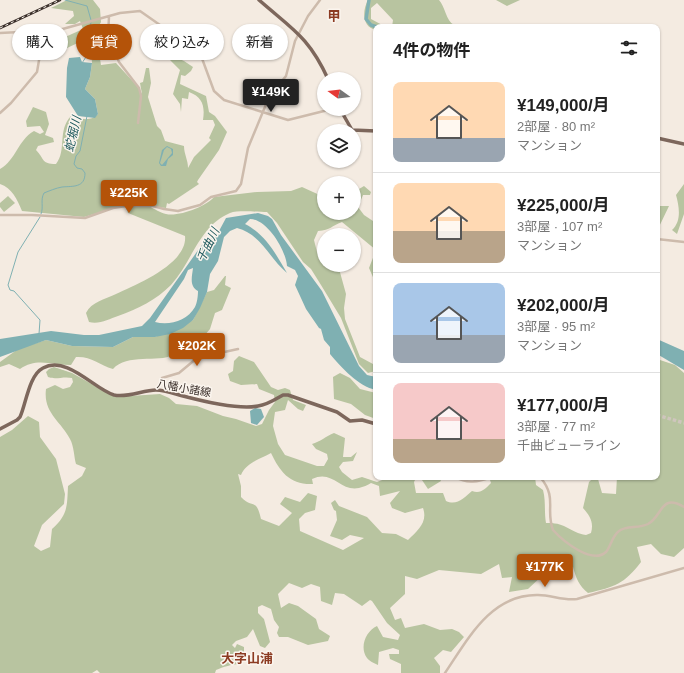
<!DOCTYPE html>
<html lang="ja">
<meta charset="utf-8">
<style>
body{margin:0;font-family:Helvetica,"Noto Sans JP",sans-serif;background:#f2f2f2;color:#222;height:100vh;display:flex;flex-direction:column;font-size:15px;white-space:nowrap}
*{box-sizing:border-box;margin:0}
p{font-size:13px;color:#767676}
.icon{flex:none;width:22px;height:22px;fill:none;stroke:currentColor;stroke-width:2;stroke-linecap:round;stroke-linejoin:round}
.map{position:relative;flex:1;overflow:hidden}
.details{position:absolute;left:373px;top:24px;width:287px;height:456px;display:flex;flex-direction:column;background:#fff;border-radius:8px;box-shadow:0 1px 3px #0004}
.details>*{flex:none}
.banner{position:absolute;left:12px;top:24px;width:301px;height:36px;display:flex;gap:8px}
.needle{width:26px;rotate:285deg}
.buttons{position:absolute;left:317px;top:72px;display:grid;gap:8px}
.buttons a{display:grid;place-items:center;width:44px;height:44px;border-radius:50%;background:#fff;box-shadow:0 1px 3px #0004;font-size:20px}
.price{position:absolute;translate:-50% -34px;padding:0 9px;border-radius:4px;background:#b45309;color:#fff;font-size:13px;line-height:26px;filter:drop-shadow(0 1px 2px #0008)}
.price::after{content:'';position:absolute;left:50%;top:24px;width:12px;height:9px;margin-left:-6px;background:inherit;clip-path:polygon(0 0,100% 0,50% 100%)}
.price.selected{background:#222;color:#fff}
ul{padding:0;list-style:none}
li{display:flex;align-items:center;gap:12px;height:100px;padding:0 20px}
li+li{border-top:1px solid #e0e0e0}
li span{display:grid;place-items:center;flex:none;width:112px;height:80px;border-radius:8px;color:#555}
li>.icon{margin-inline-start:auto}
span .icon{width:48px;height:48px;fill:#fffc;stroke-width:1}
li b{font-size:17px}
h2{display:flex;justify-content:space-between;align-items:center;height:48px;padding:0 20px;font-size:17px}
.pill{padding:0 14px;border-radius:18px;background:#fff;box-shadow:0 1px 3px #0004;font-size:14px;line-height:36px}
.pill.selected{background:#b45309;color:#fff}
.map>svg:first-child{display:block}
.green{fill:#b8c4a0;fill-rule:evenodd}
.water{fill:#7fb0b2;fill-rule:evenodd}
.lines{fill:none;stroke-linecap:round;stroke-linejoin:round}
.stream{stroke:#7fb0b2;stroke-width:1}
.river{stroke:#7fb0b2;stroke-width:3.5}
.major-tunnel{stroke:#cfc6bd;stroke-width:3.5;stroke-dasharray:3.5 2;stroke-linecap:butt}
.minor{stroke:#cdbbac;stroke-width:2.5}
.major{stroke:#7d675c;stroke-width:3.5}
.rail-casing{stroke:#3b302b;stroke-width:2.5}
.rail{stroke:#fbf5ee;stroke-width:1;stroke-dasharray:3;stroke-linecap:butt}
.labels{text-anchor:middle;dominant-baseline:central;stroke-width:3;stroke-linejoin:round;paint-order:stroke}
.street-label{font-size:11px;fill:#3b302b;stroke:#fbf5ee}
.water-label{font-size:12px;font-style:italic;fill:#1f5a5e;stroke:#fbf5ee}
.quarter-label{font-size:13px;font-weight:bold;fill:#8c3b22;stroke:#fbf5ee}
</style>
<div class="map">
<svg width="684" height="673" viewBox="0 0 684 673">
<rect width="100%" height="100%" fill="#f4ebe1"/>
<path class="green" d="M67,0H93L100,9L101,22L93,37V45L99,53L101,65L116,63L139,88L142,94L140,83L143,82L146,68H149L151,83L148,97L157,126L161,130L165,141L184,146C184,154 188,160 188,168L194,157L211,140L209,138L215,125L213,120H203C205,107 203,97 189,92L188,99L182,98L181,112L180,104L173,94L180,70L170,60L173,56L184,61L193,67L191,71L185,76L181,75L180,84L206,96L209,112L215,116L227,132L219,150L198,180L197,182L199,184L169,204L167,203L166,208L149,206C154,209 161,213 166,214C179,217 207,206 214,197L257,192L291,191L302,187L324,197V213H354V192L364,186L371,192L370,195H363L358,207L364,215L376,223V284L369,268L376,250L342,222C331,226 331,230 318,231L314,240L317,252L324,256V265H338L346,294L344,308L345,319L360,357L373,364L376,362V371L368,373L359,364L341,318L321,285L311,269L303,262L277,223L267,212C258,212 238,210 230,213C199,226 192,262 171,285C156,300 138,309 118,316C109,319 99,325 89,322L86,313C91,302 106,299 116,294C138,284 188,263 185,236L128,213L125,205L84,217L22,211C17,199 12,188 0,184V169C16,160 18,140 34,131L40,134L44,132L40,126L27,127L26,121L33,107L46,112L49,124L45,135L53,138L54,142L38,146L36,150C45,159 41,164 56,164C67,150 57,131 71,116C80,119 91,122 98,114L95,99L85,89L90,77L92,63L91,48L82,41L67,48L63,38L83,29L80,21L75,24H65L74,16L73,11L51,8Z
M368,0H439C445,6 446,21 454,25C458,26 464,26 467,27H392L393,20L377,3L371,8V19L384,26L376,27V30C362,27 362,11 368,0Z
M496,0H520L507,6Z
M684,184V214L677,234L672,230C682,221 679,206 676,195Z
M8,196L15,203L4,212L0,207V203Z
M657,206H669L657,231Z
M225,276H226L225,285L231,288L222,310L215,313L210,329L204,336L207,343L219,348L217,352H200L193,339C186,344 180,352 173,355C158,363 127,353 113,369C99,365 91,356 76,357L71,365C52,365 36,357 20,369L9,364L0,367V362L18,349L46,340L72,346L113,347L133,337H155L193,320L207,292L214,290Z
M239,356L254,362L271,387L278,390L285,388L290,390L293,400L306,405L303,411L298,409L288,400L285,410L275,412L273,426L278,444L285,455L317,466H324L328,459L327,454L316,449L312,444C320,442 326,436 334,433L345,438L343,457H351L357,452L353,461L343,462L339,467L342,472L352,480L362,477L377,482L390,477H439L441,481L428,489L422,480L416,478L414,482L416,493H443L446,501C457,506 464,498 472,491C481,494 485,489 491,483L489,477H535L536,485L543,490C546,501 544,512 546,523C566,522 569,532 586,535L591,533C594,522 590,516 583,508L589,482L594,477L598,479L602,493L616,494L617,477H657V359L675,365L684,373V548L674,557L661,554L651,544L637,547L641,562C624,584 615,587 588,593C579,586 576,578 573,567L566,565L544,574L528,589L509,592L512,577L502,578L499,564L481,574L439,570L417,579L405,576V594L390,608L395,620L401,618L405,628L424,624L440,630L452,629L459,632L464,637L451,652L443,650L434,658L440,666V673H401V664L390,659L389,654H399V650L393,648L379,652L378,665C374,663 369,661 367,658C359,647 366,631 377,626L383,637L398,640L400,635L387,623L372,601L370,600L362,606L344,594L335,593L332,605L321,601L320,587L311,584L302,588L289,583L278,594L281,608L289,603L298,606L316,619L319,629L330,636L328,641L308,645L288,637H279L277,633L279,627L274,620L271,609L262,605L258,607V613L264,619L270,642L265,648L260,646L253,629L247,637L236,641L232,645L235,648L237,644L244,647V659L241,664C232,664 223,667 216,670L215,673H100L97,670L92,673H0V437L12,430L28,416L39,422L40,437L56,459L65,494L64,504L42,525L34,546L41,551L50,547L52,529C68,515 67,506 68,486L82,476L86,468L76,464C74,457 74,446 70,439C61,421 43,413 46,389L55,385L63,389L70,387L73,382L72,378C63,376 56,380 48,377L46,372L49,369L54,367L72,373L115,397L160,394L169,398L176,404L197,406L223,416L236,419L256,426L262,424L269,410L275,402L274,395L259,389L257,384L241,385L230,381L228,374L233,371L234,361ZM271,453C280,472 290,485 313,484L312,479C333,469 340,492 359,488C363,487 368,485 371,483L379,486L380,496L400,491L390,503L392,508L405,513L423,508C428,522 418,530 408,540L396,534L382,533L367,517L339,506L335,500L331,503L334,510L336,511L337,520L330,536L342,540L350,535L364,538L343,550L300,531L299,519L305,513L315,510L317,496L308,493L300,502L285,497L280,504L292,513L279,526L261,519C256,497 252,509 241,497V486L238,474L241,475C246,463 260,459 271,453Z
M340,373L350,378L360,389L376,393V419L365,415L351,404L334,399L333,377Z"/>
<path class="water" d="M80,57L82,62L92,63L90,77L85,89L95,99L98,114L95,118L78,116L66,97L67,68L69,58Z
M167,146L173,149V155L168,159L166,166H161L159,163L162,150ZM167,147L171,149L172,153L162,165L160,163L164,150Z
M258,213L268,216L272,219L281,235L322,291L359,366L367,375L376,377V390C358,386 342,368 330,354V347L324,340L321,329L319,328L306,309L295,285L298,276L295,270L287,266C286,250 267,219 250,219L245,224C265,234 276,254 287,273C269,258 261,234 237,228L230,231L224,237L218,261L210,274L207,292L200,308L193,320L183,328L170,334L155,337H133L113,347L72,346L46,340L0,357V339L51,331L84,335H99L142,326L150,318L201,246L219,231L226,218ZM193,268C192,277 189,286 198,291C198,296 197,303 195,307C187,321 169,326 155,322L184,279L188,270Z
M657,339L684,351V370L657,354Z
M255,408L261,409L264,417L257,425L251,423L250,411Z"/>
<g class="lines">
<path class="stream" d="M65,0L87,6L91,20
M82,63L88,54L84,44L85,36L91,23
M41,214C44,207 40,200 44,193C49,191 56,188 62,187C73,186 85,188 85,173L82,169L77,168L74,164L76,156L80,151L87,116
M39,334L40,320L14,291L10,290L8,285L18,252L40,217"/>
<path class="river" d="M369,0L366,19L371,25L377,27"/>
<path class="major-tunnel" d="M657,415L684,423"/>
<path class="minor" d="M109,17L108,35L119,62L139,88L141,96L138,123
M0,33L59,30L120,13L140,11L200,53L214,91L224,100L288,120L332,109
M0,113L11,103L37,72L44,31
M0,215H32L85,218L113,208L126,206H153L164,209L178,211L200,205L211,197L236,191L241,184L248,148L269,97L286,76L295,41L308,16L320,0
M657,239L684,242
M157,390L162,378L179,373L197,358L238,349
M455,477C467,484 478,482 491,477
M540,477C558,498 545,509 553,530C563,541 592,565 606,552C611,546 612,536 619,531C627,525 638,529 648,524C663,516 660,493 684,507
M445,673C468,639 491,594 538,595C552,595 563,601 577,599L684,568"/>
<path class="major" d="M259,0C292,29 309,37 328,79
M340,109L352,130L376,131
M657,138L684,144
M0,429L17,420L20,417C26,404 29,375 43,368C67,355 94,389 114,395C128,398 143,390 156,390C165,390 175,394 183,396C202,401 239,410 258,406C267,405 276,399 283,395H288L337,412L350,421L362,420L376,424"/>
<g class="rail-casing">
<path id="rail" d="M0,28L60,0"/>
</g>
<use href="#rail" class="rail"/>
</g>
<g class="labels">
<g class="street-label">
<text transform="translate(184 388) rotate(10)">八幡小諸線</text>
</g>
<g class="water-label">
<text transform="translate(73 134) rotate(-77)">蛇堀川</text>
<text transform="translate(208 245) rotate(-64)">千曲川</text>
</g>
<g class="quarter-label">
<text x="334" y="16">甲</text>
<text x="247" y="658">大字山浦</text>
</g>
</g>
</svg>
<div class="buttons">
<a><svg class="needle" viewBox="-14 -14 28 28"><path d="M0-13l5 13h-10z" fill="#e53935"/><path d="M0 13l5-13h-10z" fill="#767676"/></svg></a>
<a><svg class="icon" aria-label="layers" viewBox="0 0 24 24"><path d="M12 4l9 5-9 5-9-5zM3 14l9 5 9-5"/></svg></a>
<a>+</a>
<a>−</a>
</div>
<b class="price selected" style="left:271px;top:113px">¥149K</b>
<b class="price" style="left:129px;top:214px">¥225K</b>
<b class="price" style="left:197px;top:367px">¥202K</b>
<b class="price" style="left:545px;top:588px">¥177K</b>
<div class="banner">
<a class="pill">購入</a>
<a class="pill selected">賃貸</a>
<a class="pill">絞り込み</a>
<a class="pill">新着</a>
</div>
<section class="details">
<h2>4件の物件<svg class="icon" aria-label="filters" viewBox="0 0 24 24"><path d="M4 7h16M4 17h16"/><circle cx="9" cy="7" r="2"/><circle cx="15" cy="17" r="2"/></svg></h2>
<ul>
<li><span style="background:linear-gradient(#ffd9b3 70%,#9aa5b1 0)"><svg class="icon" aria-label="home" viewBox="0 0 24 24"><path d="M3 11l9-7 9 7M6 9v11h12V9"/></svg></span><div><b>¥149,000/月</b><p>2部屋 · 80 m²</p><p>マンション</p></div></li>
<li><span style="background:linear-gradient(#ffd9b3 60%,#b9a48a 0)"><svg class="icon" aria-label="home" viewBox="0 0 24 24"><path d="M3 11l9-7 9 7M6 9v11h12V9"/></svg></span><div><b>¥225,000/月</b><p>3部屋 · 107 m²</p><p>マンション</p></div></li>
<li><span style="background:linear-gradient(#a9c7e8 65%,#9aa5b1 0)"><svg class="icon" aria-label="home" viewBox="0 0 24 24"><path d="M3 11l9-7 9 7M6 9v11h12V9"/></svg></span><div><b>¥202,000/月</b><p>3部屋 · 95 m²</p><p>マンション</p></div></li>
<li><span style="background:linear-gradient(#f6c9c9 70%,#b9a48a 0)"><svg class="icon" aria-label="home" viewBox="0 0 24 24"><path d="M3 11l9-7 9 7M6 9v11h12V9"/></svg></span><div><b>¥177,000/月</b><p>3部屋 · 77 m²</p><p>千曲ビューライン</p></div></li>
</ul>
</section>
</div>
